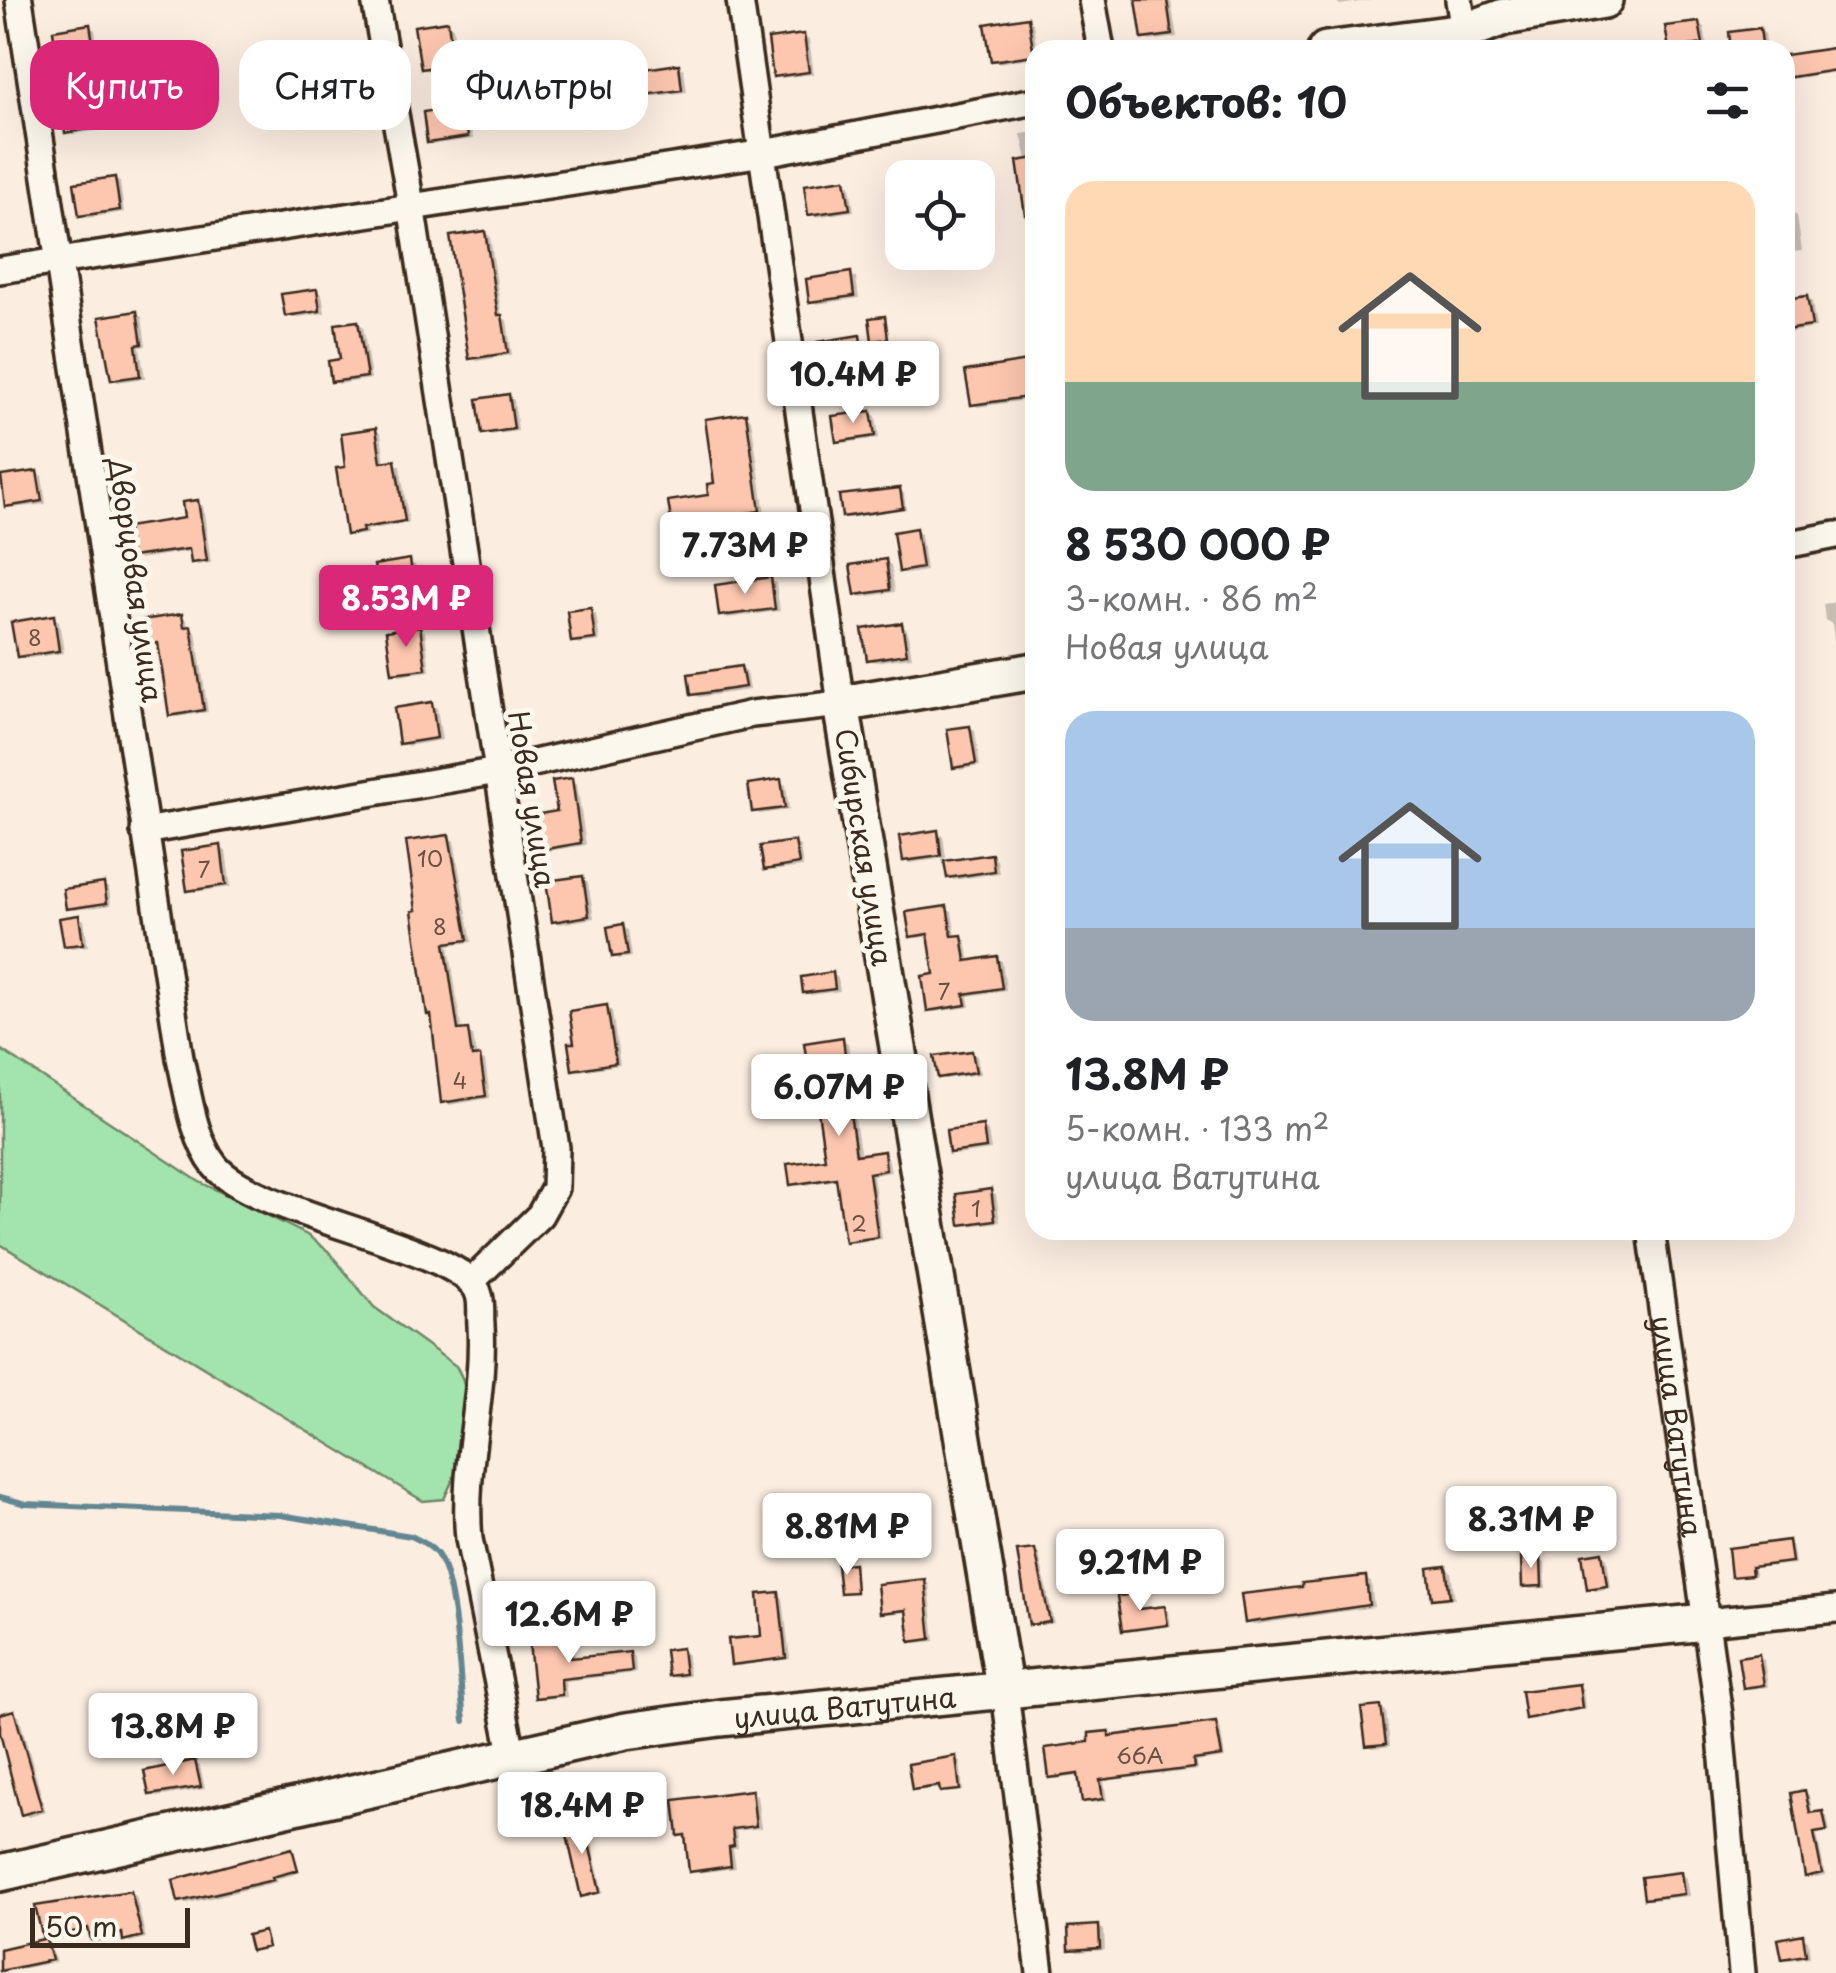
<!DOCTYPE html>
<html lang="ru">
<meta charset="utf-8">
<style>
body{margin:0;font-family:"Playpen Sans",sans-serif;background:#f6f6f6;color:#202124;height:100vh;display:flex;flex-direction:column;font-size:38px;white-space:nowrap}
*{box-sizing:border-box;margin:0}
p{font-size:32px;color:#757577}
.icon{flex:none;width:55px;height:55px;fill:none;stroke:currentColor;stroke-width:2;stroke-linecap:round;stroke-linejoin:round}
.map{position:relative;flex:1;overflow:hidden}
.drawer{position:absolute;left:1025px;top:40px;width:770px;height:1200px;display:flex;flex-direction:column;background:#fff;border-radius:30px;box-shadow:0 10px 40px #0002}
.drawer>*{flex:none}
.banner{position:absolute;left:30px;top:40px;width:845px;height:90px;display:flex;gap:20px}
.tools{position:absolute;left:885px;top:160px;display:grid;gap:20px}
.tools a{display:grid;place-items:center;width:110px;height:110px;border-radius:20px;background:#fff;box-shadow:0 10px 40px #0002;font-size:50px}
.scale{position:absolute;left:30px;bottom:25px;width:160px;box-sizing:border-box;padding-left:10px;border:5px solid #3b2a1e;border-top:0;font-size:28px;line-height:35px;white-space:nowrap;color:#3b2a1e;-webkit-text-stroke:8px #fbf7ec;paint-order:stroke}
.price{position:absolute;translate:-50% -85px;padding:0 22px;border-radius:10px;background:#fff;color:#222;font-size:32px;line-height:65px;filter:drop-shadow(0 2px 5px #0008)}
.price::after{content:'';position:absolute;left:50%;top:60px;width:30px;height:22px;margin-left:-15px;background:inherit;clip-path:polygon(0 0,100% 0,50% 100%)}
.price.active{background:#db2777;color:#fff}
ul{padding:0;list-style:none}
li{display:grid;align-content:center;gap:20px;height:530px;padding:0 40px}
li span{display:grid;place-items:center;height:310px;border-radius:30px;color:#555}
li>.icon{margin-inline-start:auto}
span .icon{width:180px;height:180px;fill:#fffc;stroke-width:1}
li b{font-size:42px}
h2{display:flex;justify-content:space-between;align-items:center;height:120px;padding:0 40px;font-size:42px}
.chip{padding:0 35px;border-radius:30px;background:#fff;box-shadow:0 10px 40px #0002;font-size:35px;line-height:90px}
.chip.active{background:#db2777;color:#fff}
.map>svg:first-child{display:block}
.green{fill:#a3e4ae;stroke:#6f8766;stroke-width:2.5}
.shadow{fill:#0003}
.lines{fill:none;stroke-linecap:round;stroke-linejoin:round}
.stream{stroke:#648792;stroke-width:6}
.building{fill:#fcc6af;stroke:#3b2a1e;stroke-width:2.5}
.street-casing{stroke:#3b2a1e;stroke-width:32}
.secondary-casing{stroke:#3b2a1e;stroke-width:42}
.street{stroke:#fbf7ec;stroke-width:25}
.secondary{stroke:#fbf7ec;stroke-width:35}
.labels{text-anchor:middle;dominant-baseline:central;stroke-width:10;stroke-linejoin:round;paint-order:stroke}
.number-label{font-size:22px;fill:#6b5142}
.street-label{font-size:28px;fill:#3b2a1e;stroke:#fbf7ec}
</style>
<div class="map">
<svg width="1836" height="1973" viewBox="0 0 1836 1973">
<rect width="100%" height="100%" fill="#fbede0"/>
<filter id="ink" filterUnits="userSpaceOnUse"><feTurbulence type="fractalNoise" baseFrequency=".01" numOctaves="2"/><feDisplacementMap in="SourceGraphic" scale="20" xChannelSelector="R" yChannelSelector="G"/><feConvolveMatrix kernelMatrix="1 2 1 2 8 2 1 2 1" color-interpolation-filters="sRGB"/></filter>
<g filter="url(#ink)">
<path class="green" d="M0,1049L198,1181L307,1235L328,1251L374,1307L456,1366C479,1402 462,1463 444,1499L423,1501L0,1244Z"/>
<path class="shadow" d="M1158,0L1171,2L1177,37L1150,41L1145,38Z
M1335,0H1373L1340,5Z
M1028,20L1033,23L1037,50L1035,57L999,63L993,60Z
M447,24L453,27L459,66L428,71L423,68Z
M1699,24L1704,27L1707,46L1683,50L1671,48Z
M90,27L95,30L104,90L140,84L145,88L149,112L109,118L110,129L73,134L68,131Z
M1760,30L1765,34L1767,50H1734Z
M803,36L809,40L814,74L781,78L776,75Z
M1832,51L1836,53V72L1785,80V58Z
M678,66L684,69L687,92L628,100L623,97Z
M328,85L333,88L338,118L298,124L293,121Z
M463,108L469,111L473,139L435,144L430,141Z
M1035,132V192L1021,134Z
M114,179L120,182L124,212L87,218L82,214Z
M845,182L850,185L854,211L816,217L810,214Z
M1792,213L1797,216L1802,251L1785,253V214Z
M1031,228H1035V257Z
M485,233L490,236L502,318L507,320L512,355L477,361L472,358Z
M850,274L856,278L859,298L817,304L812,300Z
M316,291L322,294L325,313L293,318L287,314Z
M1807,299L1812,302L1816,328L1785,333V302Z
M136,314L142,317L146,346L140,347L145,378L118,382L113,379Z
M358,323L363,326L371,379L339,384L333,381Z
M859,338L865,341L869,369L830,374L824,371Z
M1032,362L1035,364V399L978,407L973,404Z
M508,397L514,400L518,431L489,435L484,432Z
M870,413L876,416L879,438L844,443L838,440Z
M746,416L751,419L765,513L695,524L698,546L682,548L677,545L670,503L711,497Z
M375,430L381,433L385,464L400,465L409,523L367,530V534L353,536L348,533V469Z
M37,473L42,476L46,504L13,508L8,505Z
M899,490L904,493L906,509L849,518L845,515Z
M197,503L203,506L211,563L198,565L193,561L191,551L139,559L134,556L187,520Z
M915,531L921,534L926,571L907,574L901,571Z
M409,562L415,565L419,591L387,596L381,593Z
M885,562L891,565L895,592L863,597L857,594Z
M770,580L776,583L780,611L727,618L722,615Z
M1836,602V652L1832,624L1825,620L1823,604Z
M590,610L596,614L600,641L579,644L574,640Z
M181,616L187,620L188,628L196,631L208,712L177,717L171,714L161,645L148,643Z
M54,618L59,621L64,653L24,659L19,656Z
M902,626L907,629L912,657L875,662L869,659Z
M419,628L425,631L430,671L400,675L394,672Z
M741,668L746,672L749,690L699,697L694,694Z
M431,705L437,708L442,740L407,746L402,742Z
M970,728L975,731L980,766L960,770L955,766Z
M571,781L577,784L586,845L547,851L542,848Z
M780,782L786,785L789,810L760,814L754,811Z
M937,833L943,836L946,858L910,863L905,860Z
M449,838L454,841L472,942L449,945L462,1032L473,1035L477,1058L485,1061L490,1098L449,1105L443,1101L419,912Z
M794,843L800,846L803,867L771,871L766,868Z
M220,848L226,851L231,887L195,892L189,889Z
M991,857L997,860L999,873L954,880L949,877Z
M583,879L588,882L594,918L560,924L554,920Z
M103,885L109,888L111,905L74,910L69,907Z
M947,909L952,912L956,938L966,940L970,963L997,959L1002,961L1006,990L968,996L970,1007L934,1012L929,1010L937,976L931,936L917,938L912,935Z
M79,917L84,920L88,946L72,948L66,945Z
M623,927L628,930L632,957L619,959L614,955Z
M832,974L838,978L840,991L811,995L806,992Z
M607,1008L612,1011L620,1065L580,1071L574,1068L577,1045Z
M842,1040L848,1043L852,1073L859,1077L862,1100L852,1101L861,1157L883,1153L888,1157L891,1172L873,1175L882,1239L853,1243L847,1240L838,1180L798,1186L793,1183L828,1161L820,1106L810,1103Z
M972,1053L977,1056L980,1074L945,1079L940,1076Z
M982,1128L988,1131L991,1150L957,1155L952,1152Z
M990,1192L996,1195L1000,1222L968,1226L963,1223Z
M1788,1543L1792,1545L1795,1564L1754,1568L1755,1576H1734Z
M1034,1551L1039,1554L1054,1623L1036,1626L1031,1623Z
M1601,1554L1607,1558L1611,1588L1595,1591L1590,1587Z
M1540,1559L1545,1562L1546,1588L1530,1589L1525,1586Z
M1446,1569L1451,1572L1455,1599L1440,1600L1434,1597Z
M1365,1579L1371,1582L1374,1607L1253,1625L1247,1621Z
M925,1581L929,1584L935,1641L917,1643L912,1640L909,1612L887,1614L882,1612Z
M779,1595L783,1598L790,1659L738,1666L733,1664L764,1638Z
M1136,1596L1140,1599L1142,1611L1165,1608L1169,1611L1171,1626L1128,1632L1124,1630Z
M568,1641L573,1644L575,1660L630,1654L635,1657L636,1673L565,1681L567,1697L543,1699L538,1696Z
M682,1650L687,1654L689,1676L676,1678L670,1675Z
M1759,1656L1764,1660L1768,1687L1750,1689L1745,1686Z
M1579,1686L1583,1689L1585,1709L1531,1720L1527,1717Z
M1380,1708L1386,1711L1390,1746L1373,1748L1368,1745Z
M13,1713L19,1716L46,1812L29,1817L23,1814L0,1724V1717Z
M1215,1724L1220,1727L1225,1758L1196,1762L1197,1770L1104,1781L1107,1801L1089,1803L1084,1801L1080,1776L1056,1779L1051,1776L1108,1733L1113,1736Z
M955,1759L960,1761L963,1791L946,1793L942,1788L918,1791L914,1789Z
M195,1763L200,1766L205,1789L157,1797L151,1794Z
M751,1792L757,1795L761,1828L736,1831L738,1848L733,1849L736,1868L697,1873L692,1870L688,1838L680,1834Z
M1805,1792L1809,1795L1813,1815L1827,1816L1830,1832L1817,1834L1825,1875L1811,1878L1807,1875Z
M583,1820L587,1823L603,1893L588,1897L583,1895Z
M290,1851L296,1874L276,1879L277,1882L185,1904L180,1901Z
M1681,1874L1686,1878L1689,1896L1652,1900L1646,1897Z
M131,1894L136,1896L146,1938L130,1942L125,1935L98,1942L93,1939L91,1930L53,1941L47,1937L56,1962L0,1973V1944L1,1951L46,1941L38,1908Z
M1098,1927L1104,1930L1105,1950L1077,1952L1072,1948Z
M1802,1937L1808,1940L1810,1957L1790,1960L1784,1957Z"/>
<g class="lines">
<path class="stream" d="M0,1497L26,1504L280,1515L411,1536C421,1541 430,1545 437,1554C458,1586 459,1680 464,1721"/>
</g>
<path class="building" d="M1136,0H1167L1172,35L1142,39Z
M1028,17L1034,55L991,61L985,24Z
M448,21L454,64L421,69L414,26Z
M1699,22L1703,44L1669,49L1665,26Z
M90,24L100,88L140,82L145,110L105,116L106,126L65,133L53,30Z
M1760,28L1763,50H1731L1729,32Z
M804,34L809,72L773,77L768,39Z
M1833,48L1836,70L1785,78V55Z
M679,64L682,90L621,98L617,73Z
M328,82L333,116L290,122L286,89Z
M464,106L468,137L427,143L423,112Z
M1035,158V214L1025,215L1017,161Z
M115,177L120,210L79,216L74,183Z
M845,179L850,209L808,215L804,185Z
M485,231L498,315H502L508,353L469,359L450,236Z
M851,272L854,296L809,302L806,279Z
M317,289L320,311L285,316L281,294Z
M1807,296L1812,326L1785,330V299Z
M137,311L142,344L136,345L140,376L111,380L99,317Z
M885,316L888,339L872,341L869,318Z
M358,321L367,377L331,382L328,361L340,359L335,324Z
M860,335L864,367L822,373L817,342Z
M1033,360L1035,396L971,405L965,371Z
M509,394L514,429L482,434L477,399Z
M871,411L875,436L836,442L832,416Z
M746,413L760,511L691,521L694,544L675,547L668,501L708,495L707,484L714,483L705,419Z
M376,428L381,462L395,460L405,521L362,528L363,532L346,535L336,468L345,467L341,433Z
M37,471L42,501L5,507L1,476Z
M900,488L903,508L842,517L839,495Z
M198,500L207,561L191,563L189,549L131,557L127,527L184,518L182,502Z
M916,528L922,568L899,572L893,532Z
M410,559L414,589L379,594L374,565Z
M886,559L890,590L855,595L850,565Z
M771,577L775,609L719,616L715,585Z
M591,608L595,639L571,642L567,611Z
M182,614L184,627L191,626L204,710L169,716L158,643L146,645L142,620Z
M54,615L59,651L17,657L11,622Z
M902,623L907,654L867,660L862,629Z
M420,626L426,669L392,673L386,631Z
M741,666L745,687L691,695L688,674Z
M432,702L437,738L399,744L394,708Z
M970,726L976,764L953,768L947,729Z
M572,778L581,843L540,850L534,815L557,811L552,781Z
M781,779L785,808L752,812L748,784Z
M938,830L941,856L903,861L899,836Z
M449,835L468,940L445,943L458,1030L468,1029L472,1057L480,1056L486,1096L441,1103L431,1015H427L412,911L416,910L406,841Z
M795,841L799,864L764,870L760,846Z
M221,845L226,885L187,891L181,851Z
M992,854L994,871L947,878L944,861Z
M583,876L589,916L552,922L546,881Z
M104,883L107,903L66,909L63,889Z
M947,906L952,936L962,935L966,961L997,956L1002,988L964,994L966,1005L927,1011L922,976L934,974L928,934L910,937L906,912Z
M79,915L83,944L64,946L59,918Z
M623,924L628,955L612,957L607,927Z
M833,972L835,989L803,993L801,977Z
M607,1005L616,1063L572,1070L568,1043H574L569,1011Z
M843,1037L847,1072L854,1071L858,1098L848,1099L856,1155L884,1151L886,1170L869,1173L878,1237L845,1242L836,1178L790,1185L787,1164L825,1159L817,1104L808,1105L803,1069L808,1068L804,1043Z
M972,1051L976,1072L938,1078L934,1056Z
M983,1125L986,1148L949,1153L946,1130Z
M991,1189L995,1220L960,1225L956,1194Z
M1789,1540L1792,1562L1751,1567L1752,1575L1731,1577L1728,1548Z
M1035,1549L1050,1622L1029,1625L1017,1551Z
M1602,1552L1607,1586L1587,1589L1582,1555Z
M1541,1556L1542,1586L1522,1587L1521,1557Z
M854,1563L856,1592L840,1593L837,1565Z
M1446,1566L1450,1597L1432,1599L1428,1568Z
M1366,1576L1369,1605L1245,1623L1241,1594L1302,1587V1583Z
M925,1579L931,1639L910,1642L906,1610L880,1613L877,1584Z
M779,1592L786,1658L731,1665L728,1639L761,1636L758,1594Z
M1136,1594L1138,1609L1165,1606L1168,1625L1122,1631L1117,1596Z
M569,1639L571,1658L630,1652L632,1671L561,1679L562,1695L535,1698L529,1643Z
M682,1648L685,1674L668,1676L665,1650Z
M1759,1654L1764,1685L1743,1688L1738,1657Z
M1579,1684L1582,1708L1525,1719L1521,1691Z
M1381,1706L1386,1744L1366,1746L1361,1708Z
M14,1710L42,1809L21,1815L0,1733V1714Z
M1216,1722L1222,1756L1193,1760L1194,1768L1100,1780L1103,1799L1082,1802L1078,1774L1049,1778L1045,1748L1089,1742V1733L1109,1731V1736Z
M956,1756L960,1790L940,1792L939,1786L912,1790L908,1764Z
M195,1760L201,1787L149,1795L144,1771Z
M752,1790L756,1826L732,1829L734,1846L729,1847L731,1866L689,1872L685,1835L678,1836L674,1800Z
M1805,1790L1810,1813L1823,1811L1827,1831L1814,1833L1822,1873L1805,1877L1791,1793Z
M583,1817L600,1892L581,1897L564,1822Z
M292,1848L298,1870L272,1877L273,1880L178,1902L173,1880Z
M1681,1872L1684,1894L1644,1899L1641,1877Z
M131,1891L142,1936L123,1941L122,1933L91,1940L88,1928L46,1939L52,1960L0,1971V1949L43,1939L35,1906Z
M1099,1925L1100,1948L1069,1950L1068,1927Z
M264,1931L268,1947L251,1951L247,1935Z
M1803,1934L1806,1955L1782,1959L1778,1939Z"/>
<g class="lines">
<g class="street-casing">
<g id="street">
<path d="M19,0L180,1058C188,1092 193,1138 215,1166C255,1216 468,1247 479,1295C482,1304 480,1316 481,1325C485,1397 462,1467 469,1539L513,1758"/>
<path d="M375,0L411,205L556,1148L555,1188L540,1215L472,1281"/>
<path d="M1092,0L1101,50"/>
<path d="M1459,0L1467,50"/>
<path d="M0,270L764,153L1035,101"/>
<path d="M1785,545L1836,535"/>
<path d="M144,831L498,771L752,714L841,704L740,0"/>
<path id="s1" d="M1651,1230L1719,1715L1742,1973"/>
<path d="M1706,1622L1836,1609"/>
<path d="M1005,1692L1040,1973"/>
</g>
</g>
<g class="secondary-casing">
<g id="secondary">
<path d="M1326,50L1464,32L1504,17L1604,0"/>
<path d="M1005,1692L841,704L1035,671"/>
<path id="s2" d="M0,1873L626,1731L720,1718L1706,1622"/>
</g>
</g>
<use href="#street" class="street"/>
<use href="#secondary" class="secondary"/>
</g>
</g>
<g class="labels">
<g class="number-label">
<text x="35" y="636">8</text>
<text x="430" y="857">10</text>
<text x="204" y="868">7</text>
<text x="440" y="925">8</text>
<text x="944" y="990">7</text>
<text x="460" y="1079">4</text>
<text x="976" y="1207">1</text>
<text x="859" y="1222">2</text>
<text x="1140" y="1754">66А</text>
</g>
<g class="street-label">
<text transform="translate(137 580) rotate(82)">Дворцовая улица</text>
<text transform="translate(533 799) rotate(81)">Новая улица</text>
<text transform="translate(865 847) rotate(81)">Сибирская улица</text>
<text stroke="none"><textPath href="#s1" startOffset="198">улица Ватутина</textPath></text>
<text stroke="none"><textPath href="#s2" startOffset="862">улица Ватутина</textPath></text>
</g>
</g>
</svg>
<div class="tools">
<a><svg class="icon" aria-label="locate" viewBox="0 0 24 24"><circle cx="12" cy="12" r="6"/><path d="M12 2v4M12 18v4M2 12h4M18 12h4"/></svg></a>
</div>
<div class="scale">50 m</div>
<b class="price" style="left:853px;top:426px">10.4M ₽</b>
<b class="price" style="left:745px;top:597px">7.73M ₽</b>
<b class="price active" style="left:406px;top:650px">8.53M ₽</b>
<b class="price" style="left:839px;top:1139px">6.07M ₽</b>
<b class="price" style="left:1531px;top:1571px">8.31M ₽</b>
<b class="price" style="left:847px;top:1578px">8.81M ₽</b>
<b class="price" style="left:1140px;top:1614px">9.21M ₽</b>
<b class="price" style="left:569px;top:1666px">12.6M ₽</b>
<b class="price" style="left:173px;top:1778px">13.8M ₽</b>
<b class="price" style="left:582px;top:1857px">18.4M ₽</b>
<div class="banner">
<a class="chip active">Купить</a>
<a class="chip">Снять</a>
<a class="chip">Фильтры</a>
</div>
<section class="drawer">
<h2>Объектов: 10<svg class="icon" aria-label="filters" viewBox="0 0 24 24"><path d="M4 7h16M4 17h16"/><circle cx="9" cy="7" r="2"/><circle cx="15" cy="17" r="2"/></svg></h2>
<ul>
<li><span style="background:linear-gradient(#ffd9b3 65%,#7fa58c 0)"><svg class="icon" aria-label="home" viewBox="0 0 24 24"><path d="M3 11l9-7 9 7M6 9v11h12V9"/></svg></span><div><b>8 530 000 ₽</b><p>3-комн. · 86 m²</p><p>Новая улица</p></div></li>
<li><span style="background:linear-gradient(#a9c7e8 70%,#9aa5b1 0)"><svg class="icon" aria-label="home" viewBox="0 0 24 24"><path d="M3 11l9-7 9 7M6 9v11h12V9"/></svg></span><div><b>13.8M ₽</b><p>5-комн. · 133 m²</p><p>улица Ватутина</p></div></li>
</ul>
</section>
</div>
